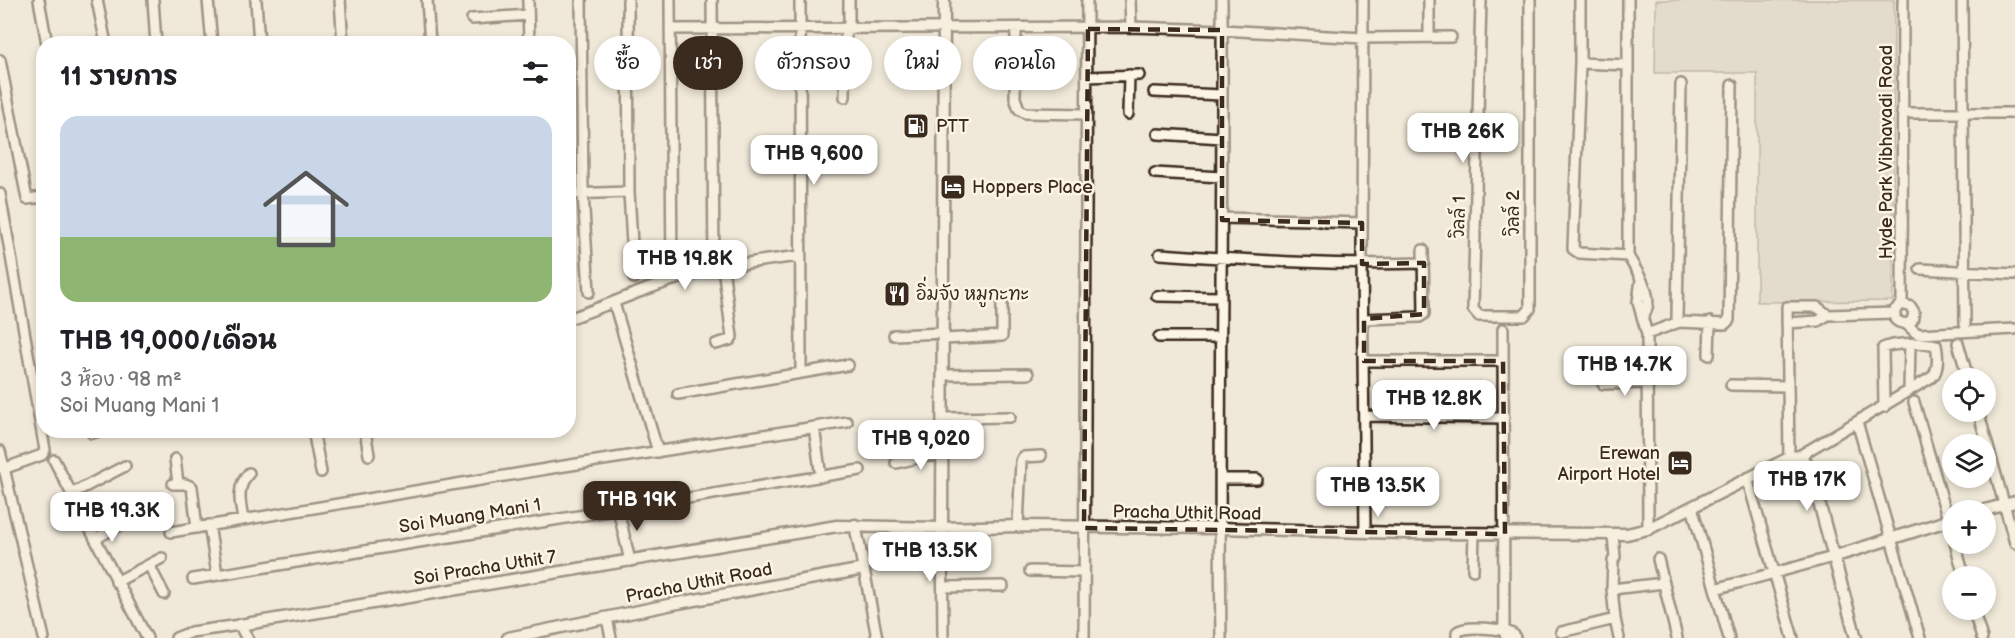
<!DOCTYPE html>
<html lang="th">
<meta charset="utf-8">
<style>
body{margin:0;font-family:"Balsamiq Sans","Playpen Sans Thai",sans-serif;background:#f6f6f6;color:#202124;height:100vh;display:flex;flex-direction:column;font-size:22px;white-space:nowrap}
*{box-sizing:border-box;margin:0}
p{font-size:20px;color:#757577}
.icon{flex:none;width:33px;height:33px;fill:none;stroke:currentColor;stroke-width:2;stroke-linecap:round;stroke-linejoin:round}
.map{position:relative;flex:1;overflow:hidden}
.details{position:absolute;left:36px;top:36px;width:540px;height:402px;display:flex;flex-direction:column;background:#fff;border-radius:24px;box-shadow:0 3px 9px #0003}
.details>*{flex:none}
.guide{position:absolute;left:594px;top:36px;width:570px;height:54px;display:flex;gap:12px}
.controls{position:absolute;left:1942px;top:368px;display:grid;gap:12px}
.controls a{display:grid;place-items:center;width:54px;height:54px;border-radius:50%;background:#fff;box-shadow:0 3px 9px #0003;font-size:30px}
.price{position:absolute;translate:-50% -51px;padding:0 14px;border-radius:12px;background:#fff;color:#222;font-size:20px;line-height:39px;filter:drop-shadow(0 2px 3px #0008)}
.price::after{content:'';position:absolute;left:50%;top:36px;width:18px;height:14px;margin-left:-9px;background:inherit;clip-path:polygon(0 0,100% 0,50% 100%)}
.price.current{background:#3b2a1e;color:#fff}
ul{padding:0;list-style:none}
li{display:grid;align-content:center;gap:12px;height:318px;padding:0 24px}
li span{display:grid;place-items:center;height:186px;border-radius:18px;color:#555}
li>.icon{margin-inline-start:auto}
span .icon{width:108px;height:108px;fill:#fffc;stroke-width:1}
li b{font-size:26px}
h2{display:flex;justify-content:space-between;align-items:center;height:72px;padding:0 24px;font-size:26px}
.chip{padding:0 21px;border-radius:27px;background:#fff;box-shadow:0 3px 9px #0003;font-size:21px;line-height:54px}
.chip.current{background:#3b2a1e;color:#fff}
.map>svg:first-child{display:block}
.green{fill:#d2c9ba;stroke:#867a6c;stroke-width:1.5}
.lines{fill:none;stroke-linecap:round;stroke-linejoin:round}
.minor-casing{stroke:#3b2a1e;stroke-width:14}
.tertiary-casing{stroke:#3b2a1e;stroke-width:15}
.minor{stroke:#fcf5e5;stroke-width:9}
.tertiary{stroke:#fcf5e5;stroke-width:10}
.marked{fill:none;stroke:#3b2a1e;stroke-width:4.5;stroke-dasharray:12 8;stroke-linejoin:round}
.labels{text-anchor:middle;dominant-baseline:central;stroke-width:5;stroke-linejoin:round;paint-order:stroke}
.poi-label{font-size:18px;fill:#3b2a1e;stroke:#fcf5e5;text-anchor:start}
.street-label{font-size:18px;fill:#3b2a1e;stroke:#fcf5e5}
</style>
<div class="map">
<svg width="2015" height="638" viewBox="0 0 2015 638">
<rect width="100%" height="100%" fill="#f0e9d9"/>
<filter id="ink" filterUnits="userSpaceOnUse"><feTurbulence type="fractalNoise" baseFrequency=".0167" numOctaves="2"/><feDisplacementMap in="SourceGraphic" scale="12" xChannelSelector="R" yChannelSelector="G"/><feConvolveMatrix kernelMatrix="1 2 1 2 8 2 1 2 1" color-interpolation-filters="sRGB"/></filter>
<g filter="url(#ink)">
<path class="green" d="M1656,0H1894L1893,301L1757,302V73H1655Z"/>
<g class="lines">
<g class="minor-casing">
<path id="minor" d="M39,0L47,44
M97,0L106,44
M153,0L156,44
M208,0L212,44
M256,0L259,44
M340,0L343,44
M427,0L430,44
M528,0L529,44
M581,0L583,193L589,292
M628,0L629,192L634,278
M670,0L672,280
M712,0L714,269
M800,0L801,373
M1130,0L1131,27
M1363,0L1362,264L1365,532
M1481,0L1473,309L1479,316H1524L1530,309V0
M1580,0V63L1573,249L1579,253L1628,256
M1628,0V256C1637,272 1657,298 1643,316
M1962,0L1965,324
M472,19L528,15
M849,28V0
M1016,28L1015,98L1019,109L1025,113L1087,114
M670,29L1131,27L1222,30L1363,38L1451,37
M1429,37V0
M0,60L27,199L44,197
M1580,63L1628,65
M1087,77L1139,75
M1154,92L1222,95
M845,97L846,28
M1902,113H2015
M1128,114L1129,75
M1158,134L1222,138
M1155,173L1221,177
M0,194L45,450L42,455L3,469
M568,194L629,192
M1222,218L1314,220L1327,222L1362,223
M1160,254C1248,260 1336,266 1424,263
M1920,269L2015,274
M1641,279L1638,302L1647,334L1648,529
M1157,296L1221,297
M614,303L658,452
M1902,304L1903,0
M568,319C604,307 638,291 673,280C715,267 757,261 800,256
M1364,319L1420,317L1424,314L1423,250
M1679,322L1677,319L1681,84
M1787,323L1818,321L1828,315L1894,313
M1906,324L1912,321L1914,312L1911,307L1902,304L1895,310V319C1900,324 1901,322 1906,324C1911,327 1913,332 1919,334L2015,329
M1503,329L1504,630L1506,638
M1647,334L1679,322L1725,324L1729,320L1732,85
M894,335L944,333
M1159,337H1221
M944,339L1002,336V301
M1958,343L1968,378
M716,344L730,340L732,337L723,267
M1709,355L1710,322
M1364,361H1503
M944,375L1028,374
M1603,384L1647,383
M1731,385L1787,386
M1909,390L1910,344
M678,394L848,365
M1914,402L1953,537
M1978,411L2015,543
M1364,416L1504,418
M944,418L1010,417
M1857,422L1920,638
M814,427L821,477
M91,430L92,433L103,430
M313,430L321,472
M365,430L369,455
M0,451L44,638
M1799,456L1932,377C1939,371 1938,354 1936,345C1925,342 1892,343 1883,348L1884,407
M1789,458L1787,307H1817L1828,315
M175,459L178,483
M54,460L147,638
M896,463L926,456H943
M1747,478L1793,638
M1221,479H1257
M173,484H185L192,487L197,528
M71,494L125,466
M1692,507L1729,638
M618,509L630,561
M243,519C240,503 236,487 249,473
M209,525L217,574
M1018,526L1021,461L1023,457L1041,456
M942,528L943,638
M171,532L558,467L847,422
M1613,535L1615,557L1613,561L1612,589L1615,619L1619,638
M95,539L145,511
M1955,543L1964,576
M1658,559L1677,638
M149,565L164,594
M864,569L877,638
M1473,570L1474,533
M1030,571L1084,572
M193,579L860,470
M116,582L162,558
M943,587L1003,586
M1612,589L1664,583
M1715,589L1833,557
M1973,609L1982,638
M607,618L611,638
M1561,632L1615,619
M176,638L191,632L240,625
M1084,638L1087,0
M1221,638C1218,425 1223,213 1222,0
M1457,638V632C1465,625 1504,628 1514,635L1515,638"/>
</g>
<g class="tertiary-casing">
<path id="tertiary" d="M1985,510L2015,502
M942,528L944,0
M1833,557L1953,519
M247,638L240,625L837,526L942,528L1018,526L1219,528L1403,533L1627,534L1648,529L1789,458L1799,456L1806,462L1812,477L1856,638
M508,638L673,604L864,569L855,525"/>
</g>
<use href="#minor" class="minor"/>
<use href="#tertiary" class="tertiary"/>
</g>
</g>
<path d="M0 0H2015V638H0ZM1088,29L1222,30V220L1362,223V264L1424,263V314L1364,319V361H1503L1505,534L1084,528Z" fill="#f0e9d9" fill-opacity=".55" fill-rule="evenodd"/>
<path class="marked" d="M1088,29L1222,30V220L1362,223V264L1424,263V314L1364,319V361H1503L1505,534L1084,528Z"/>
<defs>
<g id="fuel-square" transform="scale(1.35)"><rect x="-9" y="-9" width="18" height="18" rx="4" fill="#3b2a1e" stroke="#fcf5e5"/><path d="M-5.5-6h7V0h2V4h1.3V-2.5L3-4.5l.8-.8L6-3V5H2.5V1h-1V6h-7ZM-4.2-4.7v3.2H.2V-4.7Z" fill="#fff"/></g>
<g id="hotel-square" transform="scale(1.35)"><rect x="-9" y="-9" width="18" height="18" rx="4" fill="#3b2a1e" stroke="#fcf5e5"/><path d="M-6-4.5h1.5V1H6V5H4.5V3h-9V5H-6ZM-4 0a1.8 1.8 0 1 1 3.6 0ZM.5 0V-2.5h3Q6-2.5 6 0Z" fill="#fff"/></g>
<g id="restaurant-square" transform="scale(1.35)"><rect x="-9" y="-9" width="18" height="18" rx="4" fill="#3b2a1e" stroke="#fcf5e5"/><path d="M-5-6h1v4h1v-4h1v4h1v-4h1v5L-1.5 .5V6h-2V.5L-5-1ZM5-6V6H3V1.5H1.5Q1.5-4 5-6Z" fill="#fff"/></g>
</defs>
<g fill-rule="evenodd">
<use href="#fuel-square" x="916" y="126"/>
<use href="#hotel-square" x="953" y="187"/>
<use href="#restaurant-square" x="897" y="294"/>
<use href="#hotel-square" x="1680" y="463"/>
</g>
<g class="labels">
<g class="poi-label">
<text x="936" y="126">PTT</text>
<text x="972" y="187">Hoppers Place</text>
<text x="916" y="294">อิ่มจัง หมูกะทะ</text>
<text x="1660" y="453" text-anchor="end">Erewan<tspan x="1660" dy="21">Airport Hotel</tspan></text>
</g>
<g class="street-label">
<text transform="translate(1886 152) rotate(-90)">Hyde Park Vibhavadi Road</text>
<text transform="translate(1513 213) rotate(-90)">วิลล์ 2</text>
<text transform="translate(1459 217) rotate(-88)">วิลล์ 1</text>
<text transform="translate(1187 513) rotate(1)">Pracha Uthit Road</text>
<text transform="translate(470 516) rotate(-9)">Soi Muang Mani 1</text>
<text transform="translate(485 568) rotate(-9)">Soi Pracha Uthit 7</text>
<text transform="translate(699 583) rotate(-11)">Pracha Uthit Road</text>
</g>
</g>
</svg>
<div class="controls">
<a><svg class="icon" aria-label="locate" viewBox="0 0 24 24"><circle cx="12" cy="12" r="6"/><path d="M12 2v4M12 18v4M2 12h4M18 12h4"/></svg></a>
<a><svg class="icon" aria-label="layers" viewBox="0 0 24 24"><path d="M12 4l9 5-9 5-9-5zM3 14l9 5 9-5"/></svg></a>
<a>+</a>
<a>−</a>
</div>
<b class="price" style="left:1463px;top:164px">THB 26K</b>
<b class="price" style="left:814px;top:186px">THB 9,600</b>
<b class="price" style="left:685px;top:291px">THB 19.8K</b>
<b class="price" style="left:1625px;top:397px">THB 14.7K</b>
<b class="price" style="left:1434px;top:431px">THB 12.8K</b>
<b class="price" style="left:921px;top:471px">THB 9,020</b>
<b class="price" style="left:1807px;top:512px">THB 17K</b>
<b class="price" style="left:1378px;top:518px">THB 13.5K</b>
<b class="price current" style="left:637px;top:532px">THB 19K</b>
<b class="price" style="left:112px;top:543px">THB 19.3K</b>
<b class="price" style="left:930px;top:583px">THB 13.5K</b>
<div class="guide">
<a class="chip">ซื้อ</a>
<a class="chip current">เช่า</a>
<a class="chip">ตัวกรอง</a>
<a class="chip">ใหม่</a>
<a class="chip">คอนโด</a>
</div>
<section class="details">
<h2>11 รายการ<svg class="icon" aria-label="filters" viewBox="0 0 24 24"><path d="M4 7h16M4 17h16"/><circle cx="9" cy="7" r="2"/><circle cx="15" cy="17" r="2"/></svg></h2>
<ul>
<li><span style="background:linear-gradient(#c9d6e8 65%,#8fb573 0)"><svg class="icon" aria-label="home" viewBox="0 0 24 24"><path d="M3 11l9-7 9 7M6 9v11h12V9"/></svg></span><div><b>THB 19,000/เดือน</b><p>3 ห้อง · 98 m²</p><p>Soi Muang Mani 1</p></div></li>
</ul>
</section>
</div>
